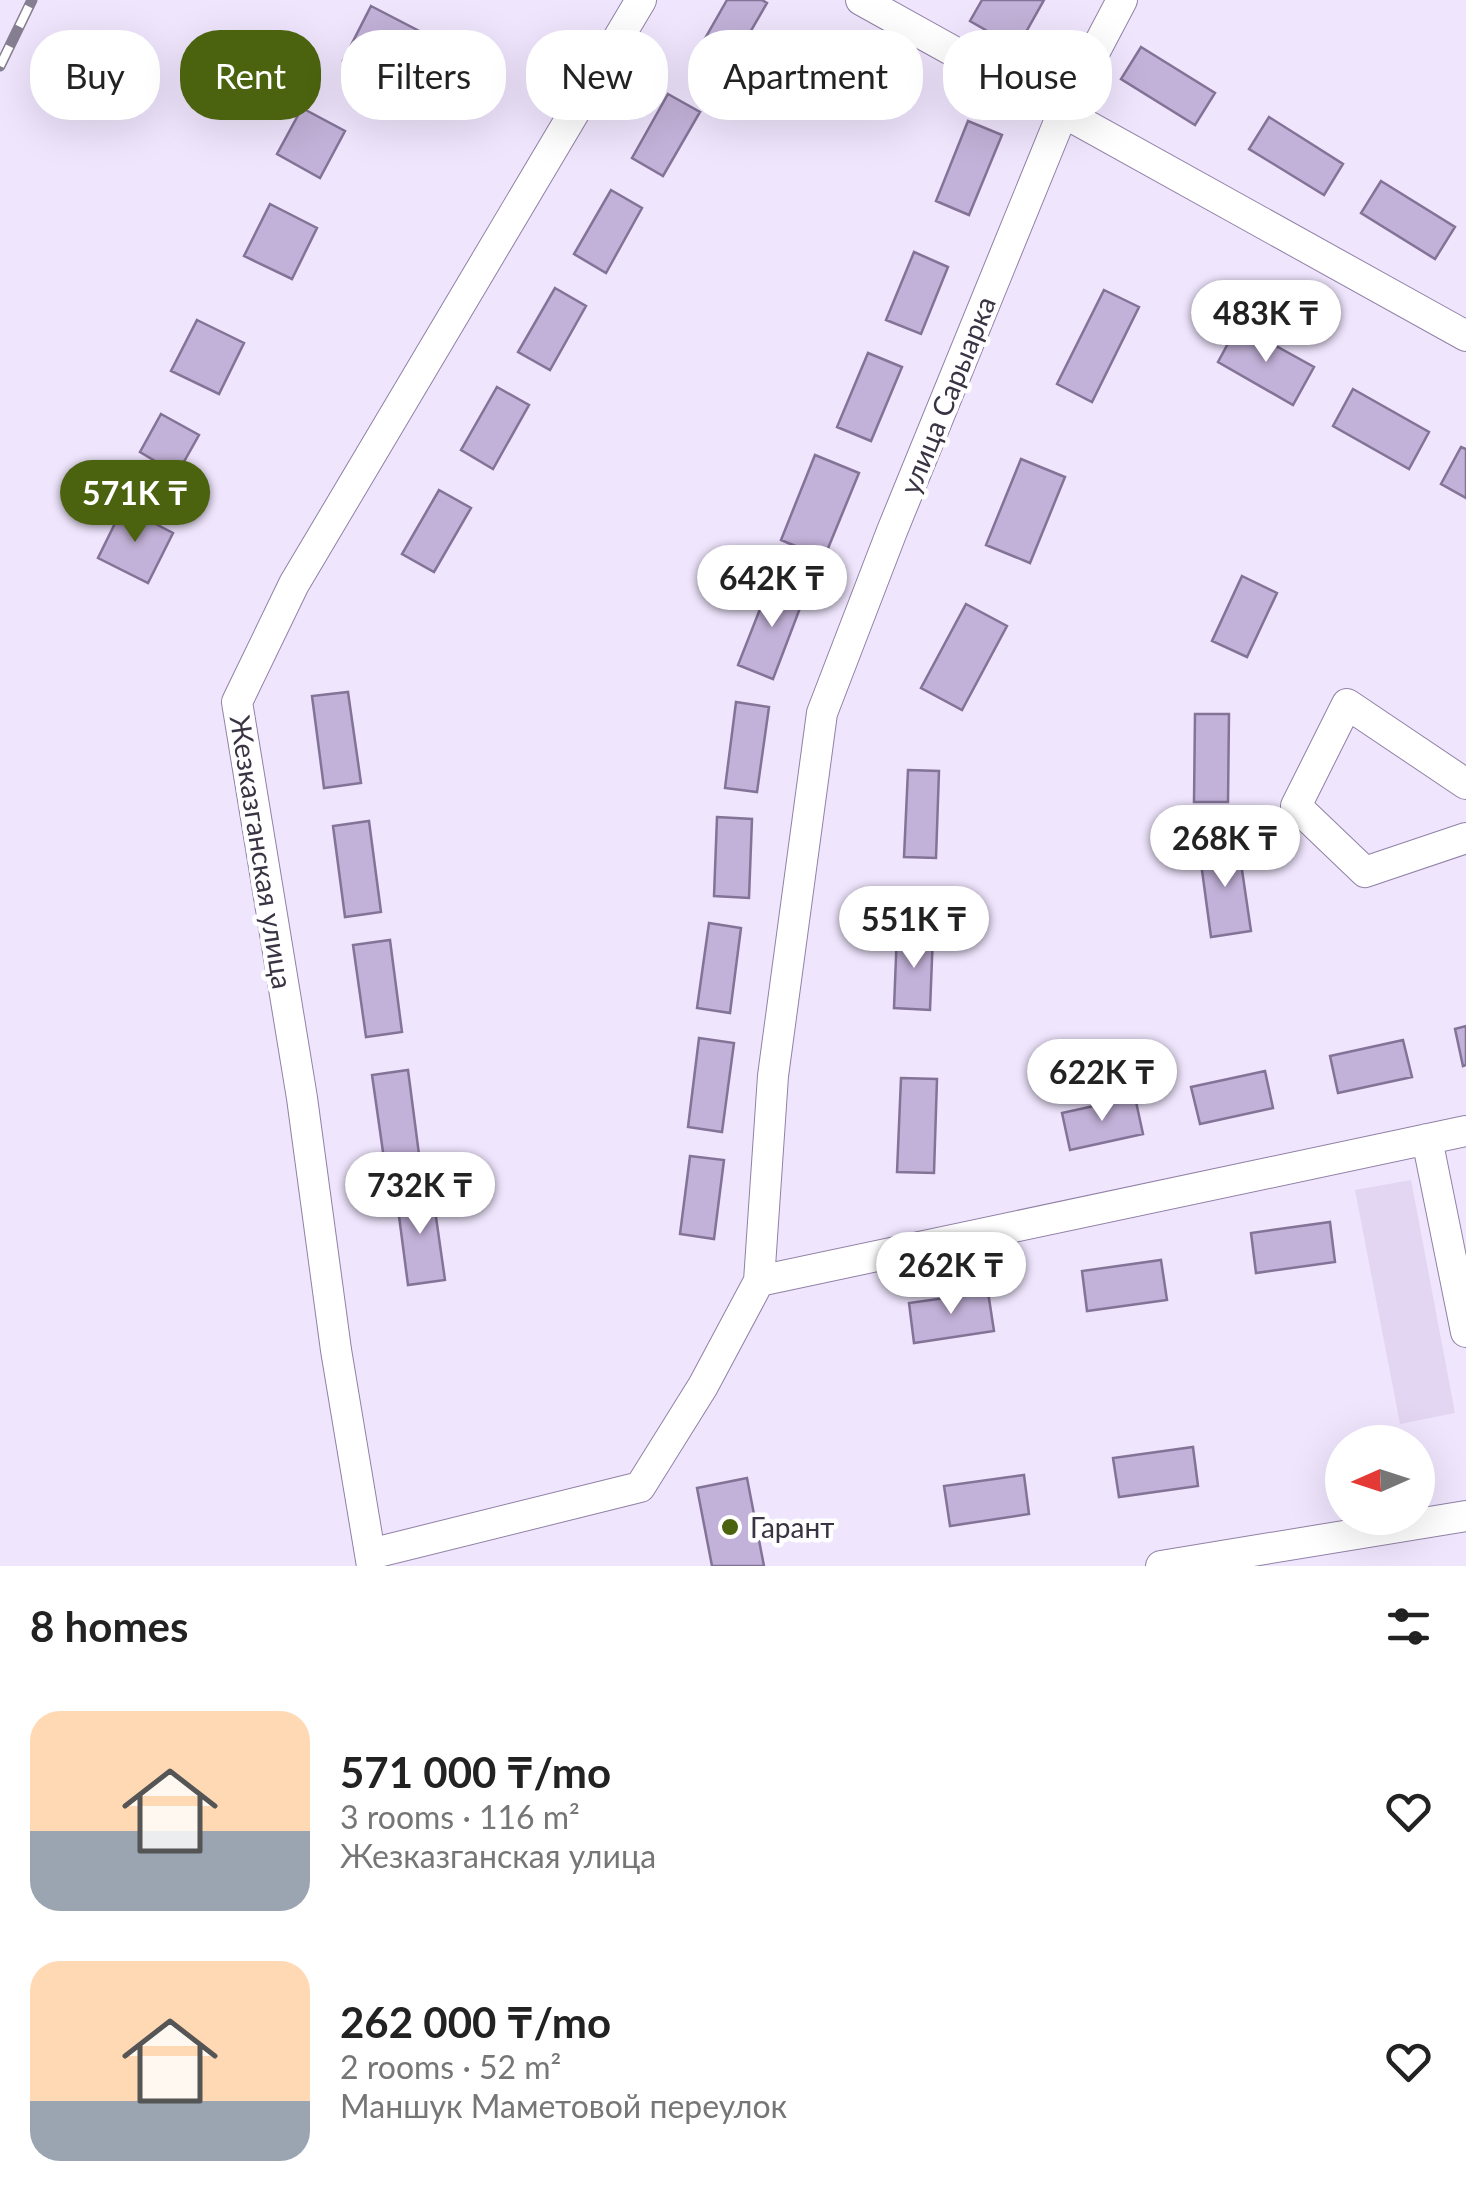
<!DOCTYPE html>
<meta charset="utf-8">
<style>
body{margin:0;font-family:Lato,sans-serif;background:#f2f2f2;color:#222;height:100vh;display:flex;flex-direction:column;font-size:38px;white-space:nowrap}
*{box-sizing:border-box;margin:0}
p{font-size:32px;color:#767676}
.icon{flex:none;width:55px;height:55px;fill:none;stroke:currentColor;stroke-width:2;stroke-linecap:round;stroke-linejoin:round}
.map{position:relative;height:1566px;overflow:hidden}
.side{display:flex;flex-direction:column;background:#fff;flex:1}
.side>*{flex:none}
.top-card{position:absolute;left:30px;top:30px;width:1408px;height:90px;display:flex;gap:20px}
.needle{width:65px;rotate:267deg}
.tools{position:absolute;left:1325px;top:1425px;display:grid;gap:20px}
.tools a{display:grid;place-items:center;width:110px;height:110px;border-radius:50%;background:#fff;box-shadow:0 10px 40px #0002;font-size:50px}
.price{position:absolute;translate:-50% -85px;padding:0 22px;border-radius:35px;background:#fff;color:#222;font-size:32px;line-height:65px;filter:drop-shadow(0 2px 5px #0008)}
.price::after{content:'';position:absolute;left:50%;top:60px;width:30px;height:22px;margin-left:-15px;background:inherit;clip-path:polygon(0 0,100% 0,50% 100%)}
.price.selected{background:#4b620e;color:#fff}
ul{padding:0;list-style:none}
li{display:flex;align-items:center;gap:30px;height:250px;padding:0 30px}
li span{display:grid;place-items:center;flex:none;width:280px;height:200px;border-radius:30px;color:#555}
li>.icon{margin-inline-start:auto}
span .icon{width:120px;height:120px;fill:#fffc;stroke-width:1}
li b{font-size:42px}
h2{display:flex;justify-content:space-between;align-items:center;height:120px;padding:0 30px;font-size:42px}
.tag{padding:0 35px;border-radius:40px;background:#fff;box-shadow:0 10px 40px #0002;font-size:35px;line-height:90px}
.tag.selected{background:#4b620e;color:#fff}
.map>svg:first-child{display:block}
.built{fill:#e2d6f3}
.building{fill:#c2b1d8;stroke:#837397;stroke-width:2.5}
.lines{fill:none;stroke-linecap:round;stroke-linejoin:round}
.minor-casing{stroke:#9181a6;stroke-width:32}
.minor{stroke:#fff;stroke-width:30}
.rail-casing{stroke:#867e91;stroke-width:11}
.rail{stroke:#fff;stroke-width:8;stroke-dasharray:22;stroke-linecap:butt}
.poi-dot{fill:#4b620e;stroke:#fff;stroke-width:4}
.labels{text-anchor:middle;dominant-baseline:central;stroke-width:9;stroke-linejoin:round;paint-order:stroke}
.street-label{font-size:28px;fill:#3a3343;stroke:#fff}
.poi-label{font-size:28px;fill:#3a3343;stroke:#fff;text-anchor:start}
</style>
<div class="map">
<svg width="1466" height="1566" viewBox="0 0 1466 1566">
<rect width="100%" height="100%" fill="#efe5fd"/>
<path class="built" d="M1411,1180L1455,1413L1400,1424L1355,1190Z"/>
<path class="building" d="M727,0H762L767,3L730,67L699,49Z
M982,0H1044L1017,48L970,21Z
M371,6L425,34L397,88L343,61Z
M1141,47L1215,93L1195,125L1121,79Z
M668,94L700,112L663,176L632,158Z
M302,108L345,131L320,178L277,154Z
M1269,117L1343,164L1324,195L1249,149Z
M968,121L1002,135L969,215L936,201Z
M1381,181L1455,227L1435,259L1361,213Z
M611,190L642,208L606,273L574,254Z
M270,204L317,228L292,279L244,256Z
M914,252L948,267L921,334L886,320Z
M555,288L586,306L550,370L518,352Z
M1104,290L1139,307L1092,402L1057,384Z
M197,320L244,343L219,394L171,371Z
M1238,325L1314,367L1293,405L1218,362Z
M868,353L902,367L871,441L837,427Z
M497,387L529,405L493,469L461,450Z
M1353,389L1429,432L1409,469L1333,426Z
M161,414L199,435L177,474L140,452Z
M1461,447L1466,449V498L1441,484Z
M815,455L859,473L824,558L781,540Z
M1021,459L1065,477L1030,563L986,545Z
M439,490L471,508L434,572L402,554Z
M123,507L173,533L148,583L98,558Z
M1242,576L1277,593L1247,657L1212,641Z
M771,581L805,595L773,679L738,665Z
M966,604L1007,626L962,710L921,688Z
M348,692L361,783L324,788L312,696Z
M736,702L769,707L757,792L725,788Z
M1195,714H1229L1228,802H1194Z
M908,770L939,771L936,858L904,857Z
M717,817L752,819L749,898L714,896Z
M369,821L381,912L345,917L333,826Z
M1238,843L1251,931L1211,937L1199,848Z
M709,923L741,928L730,1013L697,1008Z
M897,932L933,934L930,1010L894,1008Z
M390,940L402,1032L366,1037L353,945Z
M1466,1026V1065L1463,1066L1455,1029Z
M699,1038L734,1043L722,1132L688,1127Z
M1403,1040L1412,1077L1338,1093L1330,1056Z
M408,1070L420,1162L385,1166L372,1075Z
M1265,1071L1273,1108L1200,1124L1191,1087Z
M901,1078L937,1079L934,1173L897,1172Z
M1135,1097L1143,1134L1070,1150L1062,1113Z
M690,1156L724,1160L714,1239L680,1234Z
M432,1189L445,1280L408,1285L396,1193Z
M1330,1222L1335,1262L1256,1273L1251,1233Z
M1161,1260L1167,1300L1087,1311L1082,1271Z
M988,1292L994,1331L914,1343L909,1303Z
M1193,1447L1198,1486L1119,1497L1113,1458Z
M1024,1475L1029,1514L950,1526L944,1486Z
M747,1478L764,1566H712L697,1488Z"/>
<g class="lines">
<g class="minor-casing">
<path id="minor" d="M861,0L1466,336
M1466,784L1347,704L1296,806L1365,872L1466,838
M1427,1139L1466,1332
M759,1281L1466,1131
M370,1554L640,1487L703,1386L759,1281L773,1076L822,713L892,531L1063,112L1122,0
M372,1566L336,1350L302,1098L237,702L294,584L641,0
M1161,1566L1466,1516"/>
</g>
<use href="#minor" class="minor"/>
<g class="rail-casing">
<path id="rail" d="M0,66L32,0"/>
</g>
<use href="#rail" class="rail"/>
</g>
<circle class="poi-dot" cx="730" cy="1527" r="10"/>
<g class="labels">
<g class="street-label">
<text transform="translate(947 395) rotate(-68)">улица Сарыарка</text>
<text transform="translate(262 852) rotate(81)">Жезказганская улица</text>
</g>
<g class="poi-label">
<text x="750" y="1527">Гарант</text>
</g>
</g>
</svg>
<div class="tools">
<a><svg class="needle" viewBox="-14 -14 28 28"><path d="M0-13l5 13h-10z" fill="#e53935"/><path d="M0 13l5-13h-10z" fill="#767676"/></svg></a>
</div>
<b class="price" style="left:1266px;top:365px">483K ₸</b>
<b class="price selected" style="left:135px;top:545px">571K ₸</b>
<b class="price" style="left:772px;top:630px">642K ₸</b>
<b class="price" style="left:1225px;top:890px">268K ₸</b>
<b class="price" style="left:914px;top:971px">551K ₸</b>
<b class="price" style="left:1102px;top:1124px">622K ₸</b>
<b class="price" style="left:420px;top:1237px">732K ₸</b>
<b class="price" style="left:951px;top:1317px">262K ₸</b>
<div class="top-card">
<a class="tag">Buy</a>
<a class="tag selected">Rent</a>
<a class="tag">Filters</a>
<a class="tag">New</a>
<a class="tag">Apartment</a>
<a class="tag">House</a>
</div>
</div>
<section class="side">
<h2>8 homes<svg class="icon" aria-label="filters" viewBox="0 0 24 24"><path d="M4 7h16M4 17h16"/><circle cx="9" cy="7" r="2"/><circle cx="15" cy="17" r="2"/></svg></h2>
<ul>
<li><span style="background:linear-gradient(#ffd9b3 60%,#9aa5b1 0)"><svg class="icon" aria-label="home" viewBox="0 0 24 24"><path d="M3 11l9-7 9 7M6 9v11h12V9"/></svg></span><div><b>571 000 ₸/mo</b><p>3 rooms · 116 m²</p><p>Жезказганская улица</p></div><svg class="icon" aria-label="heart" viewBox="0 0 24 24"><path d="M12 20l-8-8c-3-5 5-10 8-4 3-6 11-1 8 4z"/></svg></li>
<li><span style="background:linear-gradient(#ffd9b3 70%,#9aa5b1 0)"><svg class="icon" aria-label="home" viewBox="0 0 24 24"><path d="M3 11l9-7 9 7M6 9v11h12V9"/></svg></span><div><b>262 000 ₸/mo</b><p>2 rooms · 52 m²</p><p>Маншук Маметовой переулок</p></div><svg class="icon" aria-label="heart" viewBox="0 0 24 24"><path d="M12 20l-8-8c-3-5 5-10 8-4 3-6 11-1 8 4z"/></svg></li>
</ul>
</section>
